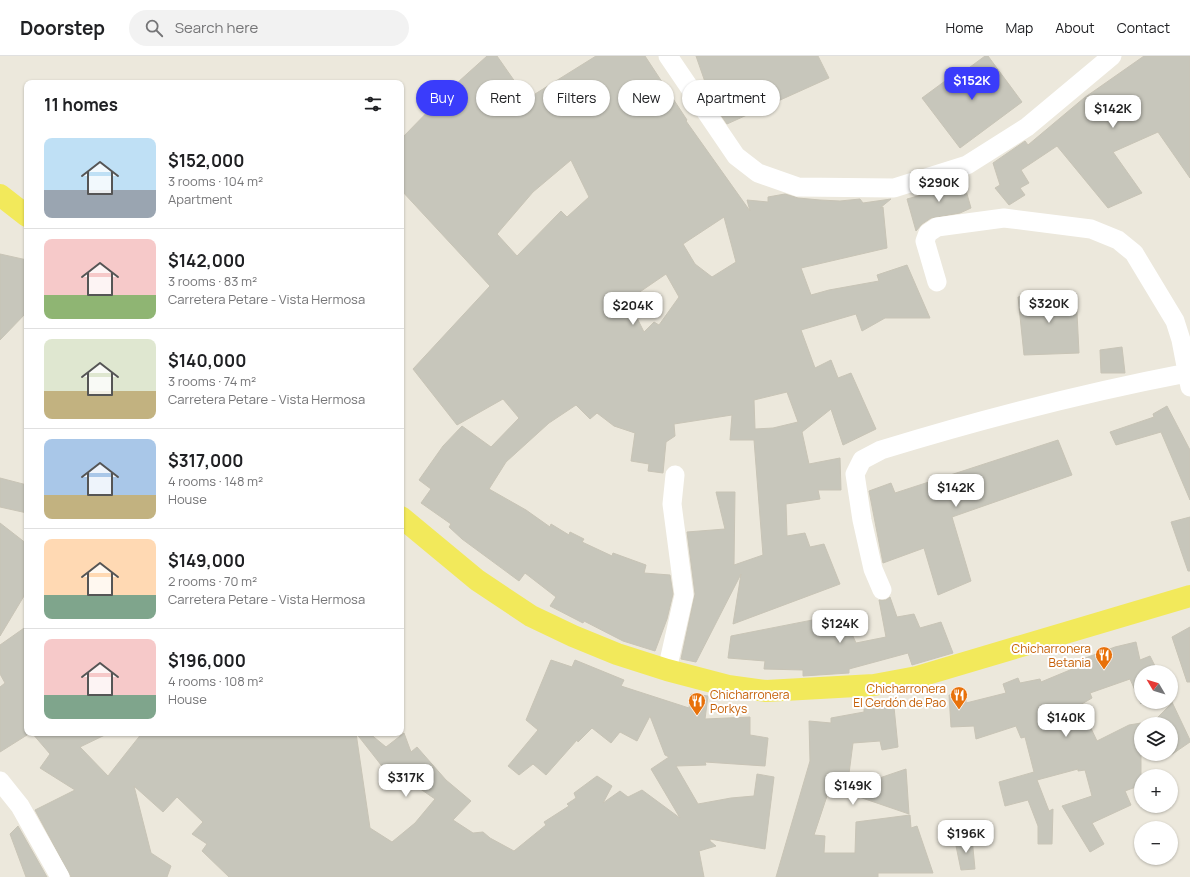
<!DOCTYPE html>
<meta charset="utf-8">
<style>
body{margin:0;font-family:Manrope,sans-serif;background:#f2f2f2;color:#202124;height:100vh;display:flex;flex-direction:column;font-size:15px;white-space:nowrap}
*{box-sizing:border-box;margin:0}
p{font-size:13px;color:#757577}
.icon{flex:none;width:22px;height:22px;fill:none;stroke:currentColor;stroke-width:2;stroke-linecap:round;stroke-linejoin:round}
.map{position:relative;flex:1;overflow:hidden}
.sheet{position:absolute;left:24px;top:24px;width:380px;height:656px;display:flex;flex-direction:column;background:#fff;border-radius:8px;box-shadow:0 1px 3px #0004}
.sheet>*{flex:none}
.top-card{position:absolute;left:416px;top:24px;width:380px;height:36px;display:flex;gap:8px}
.needle{width:26px;rotate:308deg}
.tools{position:absolute;left:1134px;top:609px;display:grid;gap:8px}
.tools a{display:grid;place-items:center;width:44px;height:44px;border-radius:50%;background:#fff;box-shadow:0 1px 3px #0004;font-size:20px}
.price{position:absolute;translate:-50% -34px;padding:0 9px;border-radius:8px;background:#fff;color:#222;font-size:13px;line-height:26px;filter:drop-shadow(0 1px 2px #0008)}
.price::after{content:'';position:absolute;left:50%;top:24px;width:12px;height:9px;margin-left:-6px;background:inherit;clip-path:polygon(0 0,100% 0,50% 100%)}
.price.on{background:#3a3cfb;color:#fff}
ul{padding:0;list-style:none}
li{display:flex;align-items:center;gap:12px;height:100px;padding:0 20px}
li+li{border-top:1px solid #e0e0e0}
li span{display:grid;place-items:center;flex:none;width:112px;height:80px;border-radius:8px;color:#555}
li>.icon{margin-inline-start:auto}
span .icon{width:48px;height:48px;fill:#fffc;stroke-width:1}
li b{font-size:17px}
h2{display:flex;justify-content:space-between;align-items:center;height:48px;padding:0 20px;font-size:17px}
.tag{padding:0 14px;border-radius:18px;background:#fff;box-shadow:0 1px 3px #0004;font-size:14px;line-height:36px}
.tag.on{background:#3a3cfb;color:#fff}
header{display:flex;align-items:center;gap:24px;box-sizing:border-box;height:56px;padding:0 20px;background:#fff;border-bottom:1px solid #e0e0e0}
header strong{font-size:19px}
nav{display:flex;gap:22px;margin-inline-start:auto;font-size:14px}
.search{width:280px;height:36px;background:#f2f2f2;display:flex;align-items:center;gap:10px;box-sizing:border-box;padding:0 14px;border-radius:22px;color:#757577;font-size:15px}
.map>svg:first-child{display:block}
.building{fill:#c7c6bb;stroke:#c8c4b6;fill-rule:evenodd}
.lines{fill:none;stroke-linecap:round;stroke-linejoin:round}
.minor{stroke:#fff;stroke-width:19}
.major{stroke:#f2e95b;stroke-width:22}
.labels{text-anchor:middle;dominant-baseline:central;stroke-width:4;stroke-linejoin:round;paint-order:stroke}
.food-label{font-size:12px;fill:#c56008;stroke:#fff;text-anchor:end}
</style>
<header>
<strong>Doorstep</strong>
<div class="search"><svg class="icon" aria-label="search" viewBox="0 0 24 24"><circle cx="10" cy="10" r="6"/><path d="M15 15l6 6"/></svg>Search here</div>
<nav><a>Home</a><a>Map</a><a>About</a><a>Contact</a></nav>
</header>
<div class="map">
<svg width="1190" height="821" viewBox="0 0 1190 821">
<rect width="100%" height="100%" fill="#ece8dc"/>
<path class="building" d="M487,0H497L527,43L596,0H645L687,64L686,65L750,155L747,144L768,146V141L785,138L798,142L820,144L840,145L860,143L863,147L891,143L880,152L883,151L887,192L801,212L811,239L829,234L879,225L877,219L907,209L930,262H885L862,275L856,258L801,274L815,312L831,304L838,322L851,317L876,373L843,389L831,353L802,376L809,408L840,402L841,434H818L820,443L786,448L787,480L805,477L810,491L824,488L840,528L733,568L741,518L696,606L681,603L695,538L687,476L725,473L716,436H735L734,509L763,499L754,384H730L732,359L674,368L675,380L666,386L663,417L648,415L649,408L631,405L635,377L614,370L597,357L590,363L576,349L549,367L506,406L489,433L526,454L550,471L551,468L569,479L570,476L584,483L582,486L612,500L613,497L646,509L644,517L670,519L673,538L667,563L655,595L623,585L584,565L583,567L550,550L556,541L525,517L519,525L462,483L449,471L451,468L421,447L431,433L419,424L443,390L462,370L491,391L519,362L503,343L457,369L413,313L490,230L401,134V83L447,36ZM571,104L589,141L567,161L561,155L517,200L497,178L533,136ZM724,161L736,206L712,221L695,208L683,188ZM666,218L679,241L659,269L654,266L644,276L628,244ZM787,336L798,366L773,372L755,373L754,344Z
M696,0H818L829,22L727,68L712,46Z
M985,0H988L1022,46L960,92L922,42L960,14L962,17Z
M1144,0H1190V122L1158,76L1113,96L1142,137L1108,152L1057,90L1021,114L1029,127L1020,132L1025,139L1009,149L995,132L1000,129L993,107L1025,85L1028,89L1084,42Z
M963,124L971,152L960,157L931,162L922,168L916,175L907,143L943,133L942,131Z
M0,198L27,204V256L0,284Z
M1076,237L1079,297L1024,299L1018,241Z
M1122,291L1125,317H1101L1100,294Z
M1167,350L1190,394V444L1161,376L1116,389L1110,376L1154,361L1153,358Z
M1058,384L1072,419L952,461L971,525L938,539L924,492L883,507L869,435L891,427L895,437Z
M0,422L27,429V457L0,451Z
M1190,461V515H1188L1171,466Z
M0,467L27,488V535L0,580Z
M890,541L897,561L914,558L920,572L941,566L953,597L912,609L908,597L849,613V617L803,620V614L764,613L765,605L728,602L731,580L843,558L856,587L886,581L879,544H886Z
M27,570V679L0,696V631L5,627L0,618V589Z
M1190,571V626H1187L1172,581Z
M1136,586L1140,604L1150,600L1158,616H1141V648L1130,623L1090,637L1092,642L1080,649L1097,685L1129,669L1141,667V729L1125,735L1131,749L1092,767L1104,788L1090,796L1062,750L1092,740L1085,714L1078,715V713L1037,724L1049,755L1053,753L1052,788H1038V770L1028,744L1005,750L999,726L1034,716L1025,681L1021,682L1016,670L976,683L974,670L951,671L949,639L966,638V647L1006,637L1003,628L1018,622L1020,627L1040,623L1041,626L1082,609L1080,604L1115,591Z
M551,604L572,611L575,604L624,624L621,630L689,652L691,638L708,640L705,663L750,661V679L768,682L765,710L705,706L706,709L676,710L698,748L731,742L754,740L757,718L774,721L765,793L710,783V785L716,790L699,795L704,821H229L202,795L207,788L192,778L203,766L177,741L163,756L134,730L151,797L171,810L167,821H71L35,754L75,734L40,712L50,698L32,677H109L80,691L108,720L142,677H369L386,691L404,677L411,696L417,691L446,724L471,745L453,764L473,777L483,776L490,782L514,795L546,769L544,766L569,750L567,748L576,742L574,737L597,720L612,730L603,747L620,735L628,741L642,734L680,762L651,713L669,701L665,699L650,660L637,685L620,676L611,687L592,672L578,686L577,684L546,719L533,708L519,719L508,710L538,674L526,664ZM356,677L396,728L416,730L435,743L415,767L392,786L370,772Z
M1171,644L1190,684V686L1171,699V668H1151L1171,648Z
M894,651L898,691L882,694L880,685L853,687L847,733L906,713L909,758L830,731L814,779L825,780L824,797H855L856,766L910,759L911,772L917,770L933,817H878V821H776L810,705L809,665L831,667V662L864,656V653Z
M18,770L47,821H26L10,778Z
M972,782L975,813L961,814L955,785Z"/>
<g class="lines">
<path class="minor" d="M668,0L736,100L758,117L798,131L894,132L967,109L1027,71L1112,0
M937,226L925,185L928,177L937,171L1004,162L1091,173L1118,184L1134,197L1175,265L1181,284L1190,331
M882,534L873,513L862,464L855,418L862,404L881,394C982,363 1083,337 1187,317
M667,614L684,539L672,448L675,419
M0,725L20,750L60,821"/>
<path class="major" d="M0,139L27,160
M401,461L477,524L531,560L573,580L617,598L667,614L728,630L766,635L874,629L917,621L1190,540"/>
</g>
<defs>
<g id="restaurant-pin" transform="scale(0.9)"><path d="M0 17L-7.5 6A9.5 9.5 0 1 1 7.5 6Z" fill="#e8710a" stroke="#fff"/><path d="M-5-6h1v4h1v-4h1v4h1v-4h1v5L-1.5 .5V6h-2V.5L-5-1ZM5-6V6H3V1.5H1.5Q1.5-4 5-6Z" fill="#fff"/></g>
</defs>
<g fill-rule="evenodd">
<use href="#restaurant-pin" x="1104" y="599"/>
<use href="#restaurant-pin" x="959" y="639"/>
<use href="#restaurant-pin" x="697" y="645"/>
</g>
<g class="labels">
<g class="food-label">
<text x="1091" y="592">Chicharronera<tspan x="1091" dy="14">Betania</tspan></text>
<text x="946" y="632">Chicharronera<tspan x="946" dy="14">El Cerdón de Pao</tspan></text>
<text x="710" y="638" text-anchor="start">Chicharronera<tspan x="710" dy="14">Porkys</tspan></text>
</g>
</g>
</svg>
<div class="tools">
<a><svg class="needle" viewBox="-14 -14 28 28"><path d="M0-13l5 13h-10z" fill="#e53935"/><path d="M0 13l5-13h-10z" fill="#757577"/></svg></a>
<a><svg class="icon" aria-label="layers" viewBox="0 0 24 24"><path d="M12 4l9 5-9 5-9-5zM3 14l9 5 9-5"/></svg></a>
<a>+</a>
<a>−</a>
</div>
<b class="price on" style="left:972px;top:45px">$152K</b>
<b class="price" style="left:1113px;top:73px">$142K</b>
<b class="price" style="left:939px;top:147px">$290K</b>
<b class="price" style="left:1049px;top:268px">$320K</b>
<b class="price" style="left:633px;top:270px">$204K</b>
<b class="price" style="left:956px;top:452px">$142K</b>
<b class="price" style="left:840px;top:588px">$124K</b>
<b class="price" style="left:1066px;top:682px">$140K</b>
<b class="price" style="left:406px;top:742px">$317K</b>
<b class="price" style="left:853px;top:750px">$149K</b>
<b class="price" style="left:966px;top:798px">$196K</b>
<div class="top-card">
<a class="tag on">Buy</a>
<a class="tag">Rent</a>
<a class="tag">Filters</a>
<a class="tag">New</a>
<a class="tag">Apartment</a>
</div>
<section class="sheet">
<h2>11 homes<svg class="icon" aria-label="filters" viewBox="0 0 24 24"><path d="M4 7h16M4 17h16"/><circle cx="9" cy="7" r="2"/><circle cx="15" cy="17" r="2"/></svg></h2>
<ul>
<li><span style="background:linear-gradient(#bfe0f5 65%,#9aa5b1 0)"><svg class="icon" aria-label="home" viewBox="0 0 24 24"><path d="M3 11l9-7 9 7M6 9v11h12V9"/></svg></span><div><b>$152,000</b><p>3 rooms · 104 m²</p><p>Apartment</p></div></li>
<li><span style="background:linear-gradient(#f6c9c9 70%,#8fb573 0)"><svg class="icon" aria-label="home" viewBox="0 0 24 24"><path d="M3 11l9-7 9 7M6 9v11h12V9"/></svg></span><div><b>$142,000</b><p>3 rooms · 83 m²</p><p>Carretera Petare - Vista Hermosa</p></div></li>
<li><span style="background:linear-gradient(#dfe7d0 65%,#c2b280 0)"><svg class="icon" aria-label="home" viewBox="0 0 24 24"><path d="M3 11l9-7 9 7M6 9v11h12V9"/></svg></span><div><b>$140,000</b><p>3 rooms · 74 m²</p><p>Carretera Petare - Vista Hermosa</p></div></li>
<li><span style="background:linear-gradient(#a9c7e8 70%,#c2b280 0)"><svg class="icon" aria-label="home" viewBox="0 0 24 24"><path d="M3 11l9-7 9 7M6 9v11h12V9"/></svg></span><div><b>$317,000</b><p>4 rooms · 148 m²</p><p>House</p></div></li>
<li><span style="background:linear-gradient(#ffd9b3 70%,#7fa58c 0)"><svg class="icon" aria-label="home" viewBox="0 0 24 24"><path d="M3 11l9-7 9 7M6 9v11h12V9"/></svg></span><div><b>$149,000</b><p>2 rooms · 70 m²</p><p>Carretera Petare - Vista Hermosa</p></div></li>
<li><span style="background:linear-gradient(#f6c9c9 70%,#7fa58c 0)"><svg class="icon" aria-label="home" viewBox="0 0 24 24"><path d="M3 11l9-7 9 7M6 9v11h12V9"/></svg></span><div><b>$196,000</b><p>4 rooms · 108 m²</p><p>House</p></div></li>
</ul>
</section>
</div>
